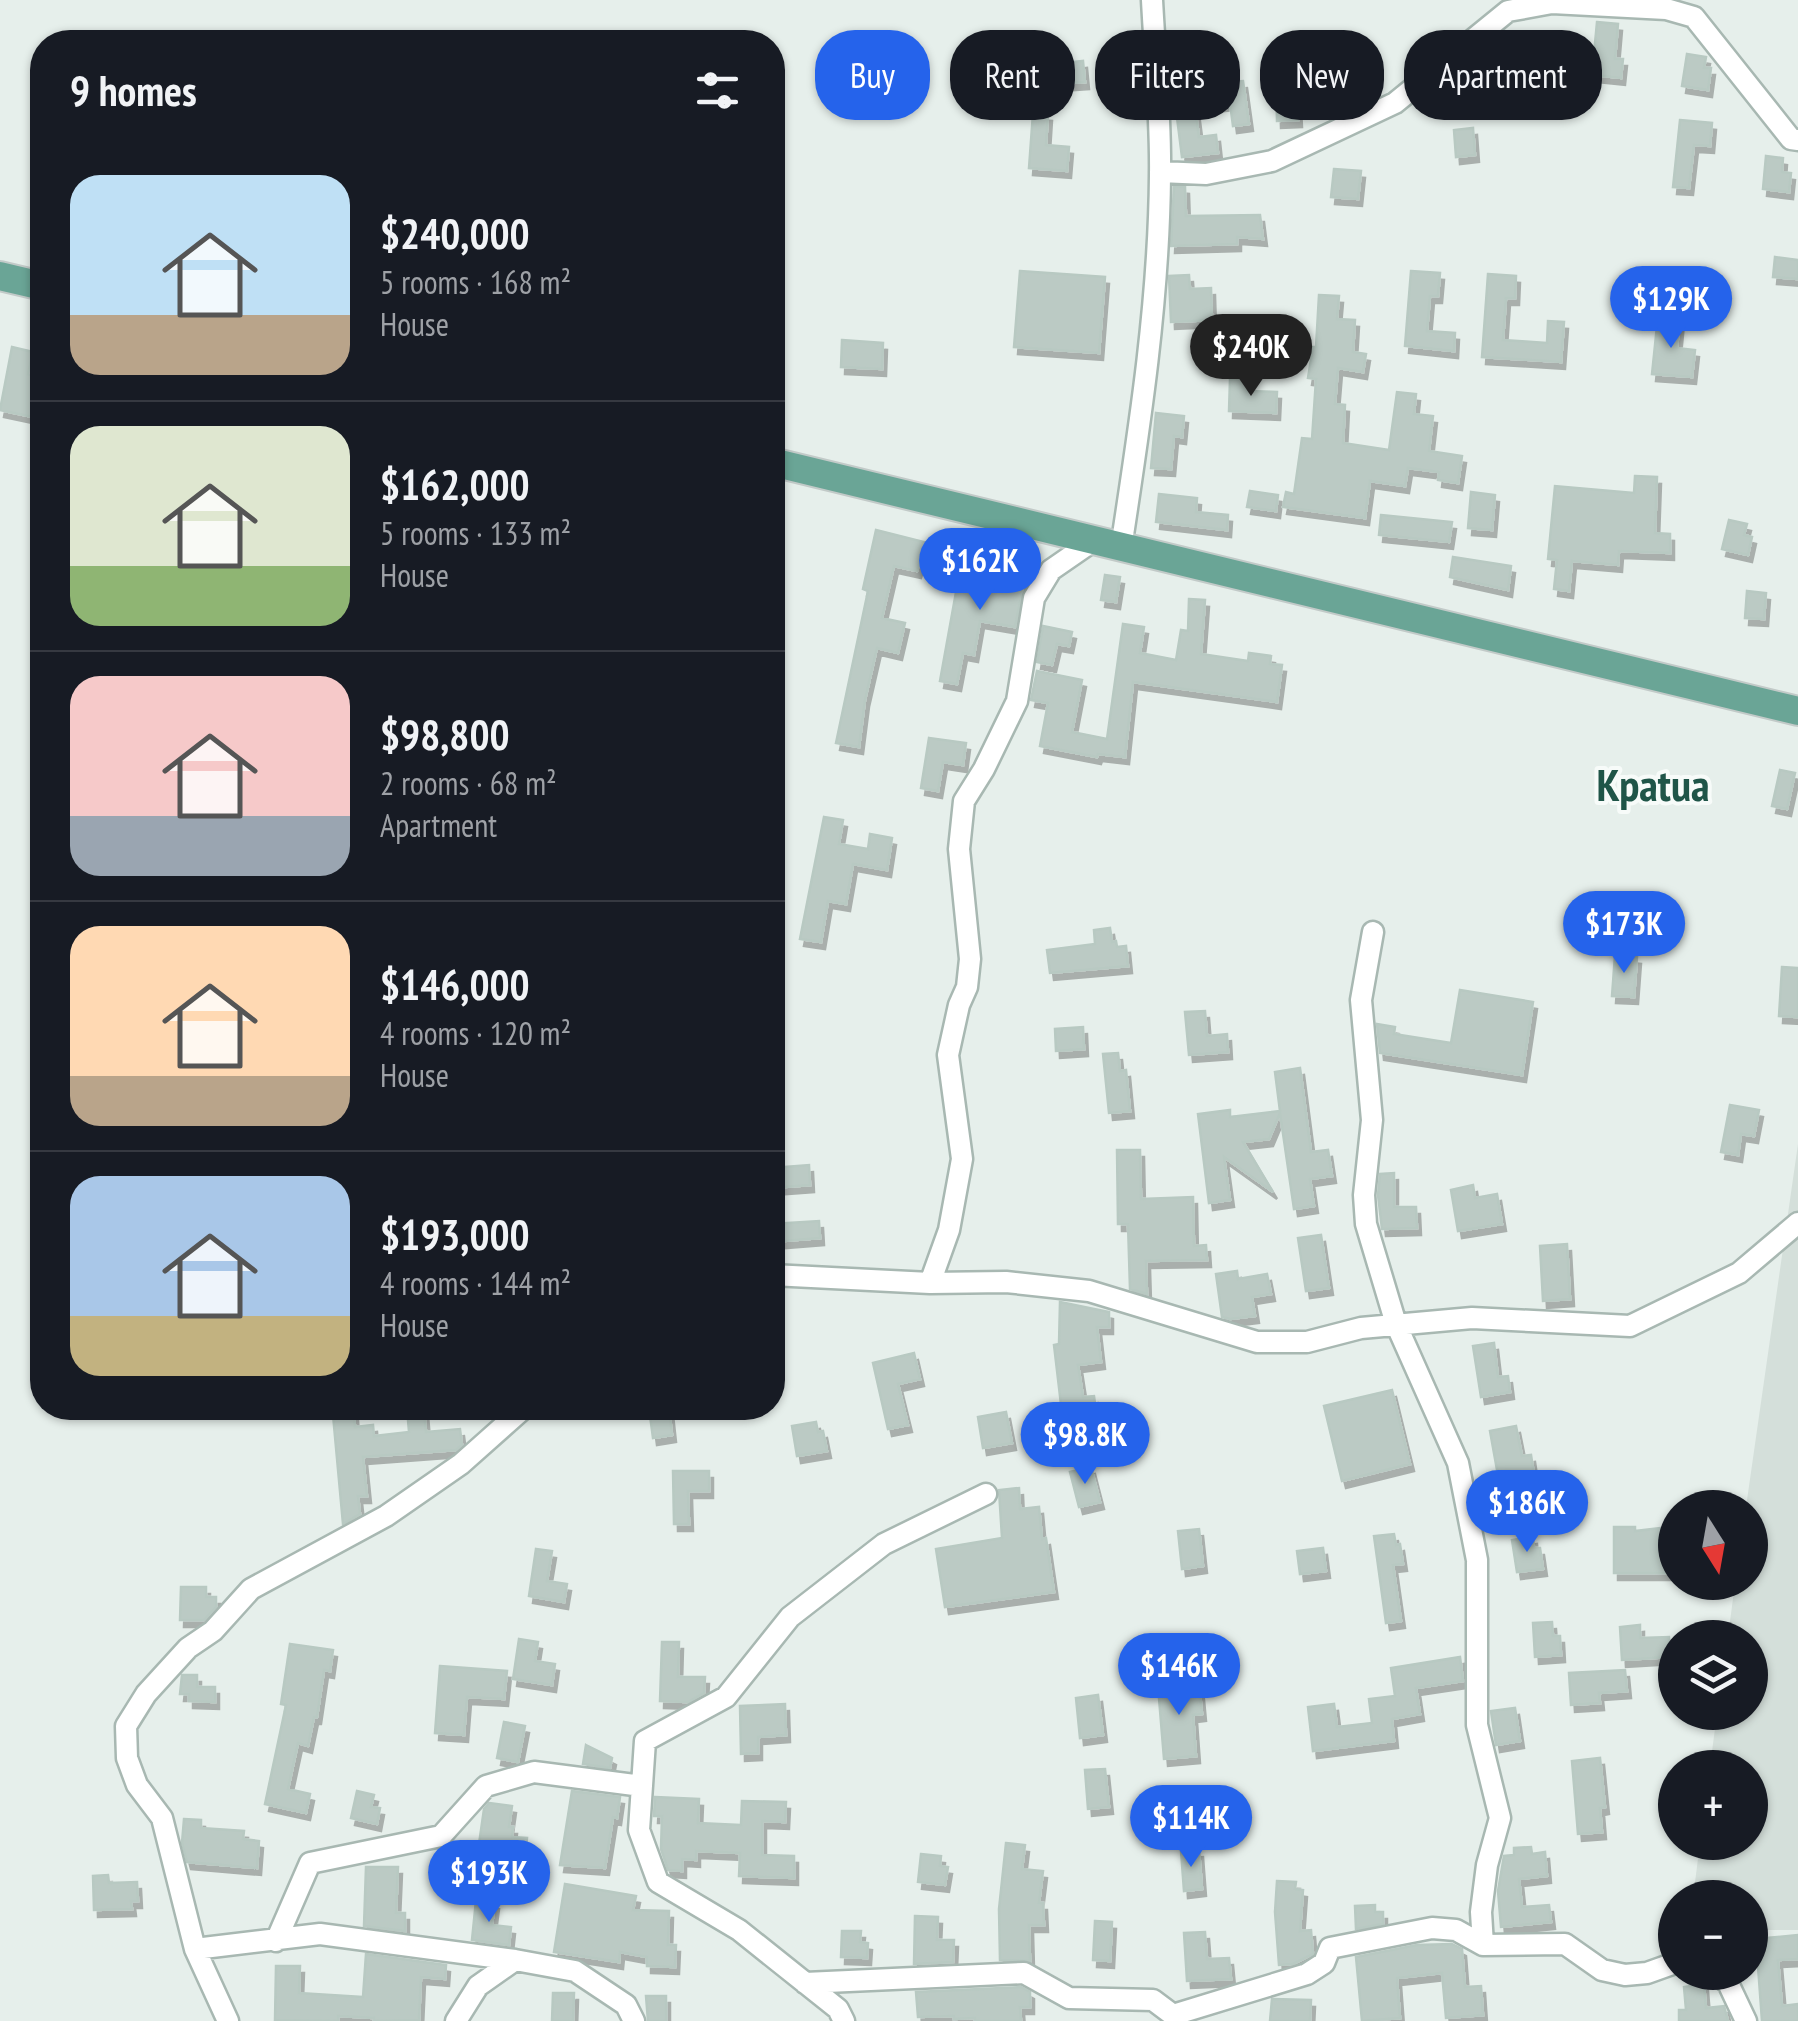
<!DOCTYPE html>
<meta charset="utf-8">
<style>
body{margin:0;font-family:"PT Sans Narrow",sans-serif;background:#20242c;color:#f1f3f6;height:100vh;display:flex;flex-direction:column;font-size:38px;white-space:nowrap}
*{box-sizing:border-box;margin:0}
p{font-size:32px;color:#9ea1a6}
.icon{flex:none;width:55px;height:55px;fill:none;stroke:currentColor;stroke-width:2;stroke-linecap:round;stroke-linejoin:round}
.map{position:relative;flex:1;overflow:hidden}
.sheet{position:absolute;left:30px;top:30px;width:755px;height:1390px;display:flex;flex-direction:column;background:#171b24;border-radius:40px;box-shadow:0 2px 8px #0004}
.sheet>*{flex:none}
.guide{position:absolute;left:815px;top:30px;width:832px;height:90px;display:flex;gap:20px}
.needle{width:65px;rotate:169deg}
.buttons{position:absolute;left:1658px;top:1490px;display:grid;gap:20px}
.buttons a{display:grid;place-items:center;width:110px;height:110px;border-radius:50%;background:#171b24;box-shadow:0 2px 8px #0004;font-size:50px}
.price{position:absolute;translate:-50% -85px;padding:0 22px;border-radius:35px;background:#2563eb;color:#fff;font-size:32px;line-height:65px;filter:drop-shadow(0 2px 5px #0008)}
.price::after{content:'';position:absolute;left:50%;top:60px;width:30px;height:22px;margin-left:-15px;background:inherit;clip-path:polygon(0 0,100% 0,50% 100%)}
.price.current{background:#222;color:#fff}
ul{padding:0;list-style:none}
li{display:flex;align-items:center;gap:30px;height:250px;padding:0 40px}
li+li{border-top:2px solid #363941}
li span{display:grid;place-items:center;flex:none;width:280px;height:200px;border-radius:30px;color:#555}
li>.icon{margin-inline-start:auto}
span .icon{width:120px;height:120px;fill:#fffc;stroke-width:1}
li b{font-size:42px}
h2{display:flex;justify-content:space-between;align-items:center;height:120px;padding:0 40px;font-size:42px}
.chip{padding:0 35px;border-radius:40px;background:#171b24;box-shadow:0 2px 8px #0004;font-size:35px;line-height:90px}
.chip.current{background:#2563eb;color:#fff}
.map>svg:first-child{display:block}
.built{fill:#d4dfda}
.building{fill:#bbcac4;stroke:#b8c9c2;stroke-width:2.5;filter:url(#shadow)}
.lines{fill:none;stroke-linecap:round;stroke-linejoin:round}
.minor-casing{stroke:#a8b8b2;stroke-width:25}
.major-casing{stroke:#c2cac8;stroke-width:32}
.minor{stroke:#fff;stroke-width:20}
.major{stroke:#6aa596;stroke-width:28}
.labels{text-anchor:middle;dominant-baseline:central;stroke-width:8;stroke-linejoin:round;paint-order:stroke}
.district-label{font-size:45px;font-weight:bold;fill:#1f5548;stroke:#f7fbf9}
</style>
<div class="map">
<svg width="1798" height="2021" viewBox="0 0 1798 2021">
<defs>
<filter id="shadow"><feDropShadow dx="4" dy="7" stdDeviation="0" flood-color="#0004"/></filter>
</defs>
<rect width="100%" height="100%" fill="#e6efeb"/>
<path class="built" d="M1798,1144V1930H1750V1898H1693L1700,1843L1750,1842V1768L1710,1767L1717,1713L1750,1712V1638L1728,1637L1735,1583L1750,1582V1508L1746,1507Z"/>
<path class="building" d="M1597,22L1618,24L1615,59H1623L1621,78L1592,75Z
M1687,54L1706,57L1704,68H1711L1708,90L1682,86Z
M1064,57V63L1083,61L1085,82L1044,85L1042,58Z
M1243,81L1249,124L1233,126L1230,103L1195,107L1199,137L1216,135L1218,153L1182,157L1173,86Z
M1296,84L1298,120L1277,121L1276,85Z
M1033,113L1048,114L1046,145L1069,147L1067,171L1029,168Z
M1680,120L1712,123L1710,146L1694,145L1689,188L1673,187Z
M1473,128L1475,155L1456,157L1454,130Z
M1766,156L1783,158L1782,172L1791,173L1789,192L1763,189Z
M1334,169L1361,171L1358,199L1331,197Z
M1174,186L1185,187L1186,216L1260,215L1263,239L1237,237V244L1171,246Z
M1775,257L1798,260V279L1773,277Z
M1020,271L1105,277L1099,353L1014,347Z
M1411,271L1440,273L1438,296H1430L1427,331L1455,333L1454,351L1405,346Z
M1488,274L1516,276L1515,298H1506L1503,340L1547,343L1548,321L1564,322L1561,362L1482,357Z
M1189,275L1190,289L1211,288L1212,320L1171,322L1169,276Z
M1319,295L1339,296L1337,319L1355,320L1353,352L1366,354L1363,372L1338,368L1335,404L1345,405L1343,443L1389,450L1397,392L1416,394L1414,414L1433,416L1429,451L1462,456L1458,483L1438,480L1439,472L1408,468L1405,486L1370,481L1365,518L1283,507L1286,492L1294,494L1302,438L1312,439L1316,379L1308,378L1313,347H1316Z
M1658,316L1680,318L1677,348L1695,350L1692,377L1652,374Z
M842,340L883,343L882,369L841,367Z
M12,347L33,352L28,374L42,378V419L0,410Z
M1230,379L1248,380L1247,391L1277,392L1276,413L1229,411Z
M1156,413L1184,416L1182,437L1174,436L1171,469L1151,468Z
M1635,476L1657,477L1655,533L1670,534V553L1619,551L1618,565L1572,561L1569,591L1554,589L1557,560L1548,559L1555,486L1634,493Z
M1250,491L1278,495L1276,511L1247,507Z
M1471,492L1495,495L1492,530L1468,528Z
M1159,494L1197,498L1196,512L1228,515L1227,530L1156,522Z
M1381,515L1452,522L1449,542L1379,535Z
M1729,520L1747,524L1744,535L1752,537L1748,555L1722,549Z
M876,530L959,551L955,568L920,561L917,571L894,566L882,618L905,623L898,653L877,648L865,700L859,747L836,743L868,591L863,589Z
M1453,557L1511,566L1508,590L1450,577Z
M1001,568L1026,572L1015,627L980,621L974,655L963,653L957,684L940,681L960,570L999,577Z
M1105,575L1120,577L1116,602L1101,600Z
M1747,591L1766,593L1764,619L1745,618Z
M1189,599L1205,600L1201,654L1248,661L1249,653L1271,656L1270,664L1282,665L1277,702L1133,682L1125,757L1098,754L1097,757L1040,746L1048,703L1031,700L1037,671L1082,680L1072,732L1107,739L1123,624L1144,627L1140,653L1176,660L1181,630L1188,631Z
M1043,626L1072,632L1069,646L1057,644L1052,665L1037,662Z
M929,738L966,743L963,765L943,762L938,791L921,788Z
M1780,770L1795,773L1787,809L1772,806Z
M824,817L843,820L839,844L868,849L870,834L892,838L887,870L853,864L846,904L828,901L821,942L800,939Z
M1110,928L1112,942L1116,941L1117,947L1126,946L1128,966L1050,973L1047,950L1095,944L1094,930Z
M1615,955L1637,957L1634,997L1612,996Z
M1782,967L1798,968V1017L1779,1016Z
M1460,990L1533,1002L1522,1075L1380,1053L1377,1024L1395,1027L1394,1034L1451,1043Z
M1205,1011L1207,1036L1227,1034L1228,1052L1189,1055L1185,1012Z
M1083,1027L1084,1049L1056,1051L1055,1029Z
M1118,1053L1120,1071L1126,1070L1130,1111L1109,1113L1103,1054Z
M1300,1068L1311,1152L1328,1150L1332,1176L1310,1179L1314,1206L1294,1209L1280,1113L1269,1139L1243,1142L1273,1192L1224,1157L1230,1200L1209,1203L1198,1114L1230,1110V1117L1280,1111L1275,1072Z
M1730,1105L1759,1110L1754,1136L1741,1134L1738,1155L1721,1152Z
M1117,1150H1140L1141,1199L1193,1197L1194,1246L1206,1245L1207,1260L1146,1261L1147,1294L1130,1289L1128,1224H1118Z
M809,1165L810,1185L772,1188V1168Z
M1394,1173V1207H1416L1417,1228L1382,1229L1378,1195L1380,1174Z
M1473,1185L1475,1198L1497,1194L1502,1224L1458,1231L1451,1190Z
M819,1221L820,1238L772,1242V1224Z
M1321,1235L1329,1288L1306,1291L1298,1238Z
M1567,1244L1570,1299L1543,1301L1540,1246Z
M1237,1271L1238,1279L1267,1274L1271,1294L1252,1297L1255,1316L1230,1319L1222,1317L1216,1274Z
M1060,1302L1109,1312V1327H1097L1101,1362L1078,1365L1083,1397L1094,1396L1098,1426L1064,1430L1054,1345L1059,1344Z
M1494,1343L1498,1377L1508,1376L1510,1392L1481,1397L1473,1346Z
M914,1353L920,1379L898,1384L908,1425L888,1429L873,1363Z
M1392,1390L1410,1464L1342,1481L1324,1406Z
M407,1408H424L426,1432L460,1429L462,1445L456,1450L363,1457L367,1496H358L360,1514L343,1524L333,1415L354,1413L355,1427L373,1425L374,1436L409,1432Z
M649,1408H669L672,1435L653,1438Z
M1006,1412L1012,1443L983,1448L978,1417Z
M816,1422L818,1432L823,1431L827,1451L797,1456L792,1426Z
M1516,1426L1522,1456L1531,1455L1534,1475L1499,1481L1490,1431Z
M1091,1467L1100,1502L1079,1507L1070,1472Z
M673,1471H709V1491H688L689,1524H674Z
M1019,1488L1020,1509L1039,1507L1042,1539L1046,1538L1054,1592L945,1607L936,1549L1002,1538L999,1490Z
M1614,1527H1635V1531L1670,1527L1672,1546H1669L1668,1573H1614Z
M1199,1529L1203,1566L1182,1569L1178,1531Z
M1394,1534L1396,1545L1400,1544L1403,1564L1393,1565L1401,1621L1386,1623L1374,1536Z
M1533,1537L1534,1548H1540L1543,1569L1517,1572L1512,1540Z
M1323,1548L1326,1571L1300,1574L1297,1551Z
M536,1549L552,1551L547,1581L567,1584L564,1602L529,1596Z
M181,1587H206V1597H216V1607L204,1620H180Z
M1552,1622L1553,1636H1560L1561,1655L1535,1657L1533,1623Z
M1640,1625V1638L1669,1637L1670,1657L1622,1660L1620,1627Z
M519,1639L538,1642L535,1661L555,1664L552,1685L513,1679Z
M662,1642H679L678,1677H705L704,1693L688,1702L660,1701Z
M290,1644L333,1650L330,1671L324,1670L317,1717H314L308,1746L298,1743L288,1789L310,1794L306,1813L265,1804L286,1705L281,1704Z
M1460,1657L1463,1681L1416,1688L1420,1714L1392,1719L1394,1741L1313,1751L1308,1707L1334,1704L1337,1727L1372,1723L1369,1699L1395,1696L1391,1668Z
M440,1666L507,1671L504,1699L467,1697L464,1735L435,1733Z
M1625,1670L1627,1691L1599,1693L1600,1703L1571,1705L1569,1673Z
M182,1675H197V1687H215V1702L189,1701V1694H180Z
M1199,1682L1202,1714L1193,1715L1196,1756L1164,1759L1158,1686Z
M1098,1695L1103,1735L1080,1738L1076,1698Z
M785,1704L786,1735L758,1737V1753L741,1754L740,1706Z
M1515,1708L1520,1741L1496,1745L1491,1711Z
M504,1722L525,1726L518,1762L497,1758Z
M586,1745L612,1758L610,1768L583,1764Z
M1600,1758L1605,1807L1600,1808L1602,1832L1578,1834L1572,1761Z
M1105,1769L1109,1807L1088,1809L1085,1770Z
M357,1791L374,1795L371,1807L380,1808L377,1824L351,1818Z
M572,1791L620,1797L617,1818L613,1817L605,1868L560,1865Z
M655,1797L699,1799L698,1823L741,1825L742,1801L786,1802L785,1822L762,1821V1855L794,1856V1878L739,1876L740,1853L696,1851V1860L682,1859V1871L668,1870L661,1849L662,1816H654Z
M489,1803L512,1806L509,1827H513L512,1837L527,1838L525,1857L478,1851L484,1809Z
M184,1819L201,1820V1828L244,1831L243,1839L259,1841L257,1868L187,1862L182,1843Z
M1006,1843L1025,1845L1022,1869L1043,1871L1039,1903H1043L1044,1925H1029L1030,1961L1000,1960L999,1909Z
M1531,1847L1532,1854L1545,1852L1547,1876L1519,1879L1522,1907L1549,1905L1551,1922L1501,1927L1498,1891L1504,1856L1514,1855V1848Z
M1199,1850L1202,1889L1184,1891L1181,1851Z
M921,1854L941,1856L940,1866L948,1867L945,1885L918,1882Z
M366,1867H398L396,1913H405V1931L364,1926Z
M108,1875L109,1883L137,1882L138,1901H131L132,1909L94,1910L93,1876Z
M1277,1881L1296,1882L1295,1889L1303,1890L1300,1931L1311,1930L1313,1954L1293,1964L1279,1965L1275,1912Z
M565,1884L636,1896L633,1910L669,1911L668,1945H676L675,1967L647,1966V1957L620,1952L619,1962L554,1952Z
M476,1900L495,1902L492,1925L511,1927L509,1945L472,1940Z
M1375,1905V1912H1383V1924L1356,1929L1355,1906Z
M915,1916L938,1917L937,1940H954L953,1962L914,1964Z
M1095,1921L1112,1922L1110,1961L1093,1960Z
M842,1931H861L860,1942L868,1943L867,1958L841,1957Z
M1205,1932L1207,1959L1229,1958L1231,1979L1187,1981L1184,1933Z
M1798,1935V1959L1778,1960L1782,2006L1798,2004V2021H1762L1756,1939Z
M1452,1944L1462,1949L1465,1987L1481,1986L1483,2015L1446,2018L1442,1973L1397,1978L1400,2018L1362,2021L1356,1957L1417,1945Z
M366,1954L446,1965L445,1979L421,1977L419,2020L374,2021V2018L338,2016V2021L275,2020L276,1966H300L299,1993L363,1997Z
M1704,1984L1706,2008L1724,2006L1728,2021H1679V2010H1686L1684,1987Z
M1021,1987L1030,1992V2007H1020L1021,2021H975V2018L954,2019V2016L918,2017L916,1992Z
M553,1993H574L573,2021H552Z
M646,1996H666V2021H648Z
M1272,1999L1311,2000L1310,2021H1270Z"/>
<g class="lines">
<g class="minor-casing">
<path id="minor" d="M1160,172L1206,174L1272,161L1395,103L1508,11L1552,3L1666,9L1694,17L1791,139L1798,140
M1121,548C1140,424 1159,301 1160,176C1161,117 1155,58 1152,0
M1373,932L1361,1000L1372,1120L1364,1195L1366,1224L1396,1324L1458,1463L1477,1560V1725L1500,1818L1487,1865L1481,1912L1483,1945
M772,1275L930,1283L1006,1282L1089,1291L1257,1342H1307L1361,1328L1472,1318L1630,1326L1739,1273L1798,1223
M930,1283L949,1230L962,1159L948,1055L959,1005L967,987L970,959L959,849L964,801L984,769L1017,701L1034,598L1051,570L1093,541
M276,1941L310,1863L441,1836L486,1786L534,1772L642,1786
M195,1949L320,1934L515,1960L575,1971L626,2005L634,2021
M1713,1972L1728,1983L1746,2021
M805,1983L1024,1973L1069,1998L1153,2000L1173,2015L1307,1974L1324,1963L1330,1948L1432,1928L1456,1930L1483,1945L1565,1944L1602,1970L1625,1975L1647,1973L1675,1963
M228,2021L195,1949L162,1818L137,1785L127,1758L126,1726L146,1694L188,1648L213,1631L251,1589L386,1516L461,1464L524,1408
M456,2021L478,1986L515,1960
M844,2021L838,2009L739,1930L658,1882L639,1830L645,1741L726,1697L790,1617L884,1544L986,1494"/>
</g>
<g class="major-casing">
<path id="major" d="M0,276L42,286
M772,462L1798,711"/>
</g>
<use href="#minor" class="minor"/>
<use href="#major" class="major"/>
</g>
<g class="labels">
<g class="district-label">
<text x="1653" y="784">Kpatua</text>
</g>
</g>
</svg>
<div class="buttons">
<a><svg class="needle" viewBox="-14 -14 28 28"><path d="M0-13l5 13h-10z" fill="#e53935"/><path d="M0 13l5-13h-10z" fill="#9ea1a6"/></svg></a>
<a><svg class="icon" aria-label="layers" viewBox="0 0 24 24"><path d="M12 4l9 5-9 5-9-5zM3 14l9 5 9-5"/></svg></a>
<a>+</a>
<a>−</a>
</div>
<b class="price" style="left:1671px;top:351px">$129K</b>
<b class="price current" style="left:1251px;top:399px">$240K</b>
<b class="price" style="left:980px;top:613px">$162K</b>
<b class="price" style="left:1624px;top:976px">$173K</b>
<b class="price" style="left:1085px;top:1487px">$98.8K</b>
<b class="price" style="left:1527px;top:1555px">$186K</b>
<b class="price" style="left:1179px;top:1718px">$146K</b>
<b class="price" style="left:1191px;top:1870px">$114K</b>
<b class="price" style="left:489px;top:1925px">$193K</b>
<div class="guide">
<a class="chip current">Buy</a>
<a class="chip">Rent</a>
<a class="chip">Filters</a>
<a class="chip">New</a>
<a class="chip">Apartment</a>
</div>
<section class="sheet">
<h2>9 homes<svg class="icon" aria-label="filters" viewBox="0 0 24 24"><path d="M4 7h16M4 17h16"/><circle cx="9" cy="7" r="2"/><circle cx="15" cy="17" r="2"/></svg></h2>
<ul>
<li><span style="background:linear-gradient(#bfe0f5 70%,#b9a48a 0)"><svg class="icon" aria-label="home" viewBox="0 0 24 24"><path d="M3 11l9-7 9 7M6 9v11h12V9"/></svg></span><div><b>$240,000</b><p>5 rooms · 168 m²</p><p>House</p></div></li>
<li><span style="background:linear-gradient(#dfe7d0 70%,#8fb573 0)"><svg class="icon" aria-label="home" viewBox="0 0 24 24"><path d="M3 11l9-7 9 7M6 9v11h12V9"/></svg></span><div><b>$162,000</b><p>5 rooms · 133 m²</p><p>House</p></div></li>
<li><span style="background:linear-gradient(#f6c9c9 70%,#9aa5b1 0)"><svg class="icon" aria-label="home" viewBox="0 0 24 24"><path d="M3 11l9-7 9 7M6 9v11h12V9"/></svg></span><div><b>$98,800</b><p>2 rooms · 68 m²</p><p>Apartment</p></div></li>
<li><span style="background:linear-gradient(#ffd9b3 75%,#b9a48a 0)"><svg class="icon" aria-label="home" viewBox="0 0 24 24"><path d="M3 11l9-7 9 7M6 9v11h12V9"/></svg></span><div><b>$146,000</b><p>4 rooms · 120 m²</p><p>House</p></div></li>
<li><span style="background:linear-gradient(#a9c7e8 70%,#c2b280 0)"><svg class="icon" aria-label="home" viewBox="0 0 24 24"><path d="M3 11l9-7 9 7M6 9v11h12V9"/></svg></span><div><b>$193,000</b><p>4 rooms · 144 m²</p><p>House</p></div></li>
</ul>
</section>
</div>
